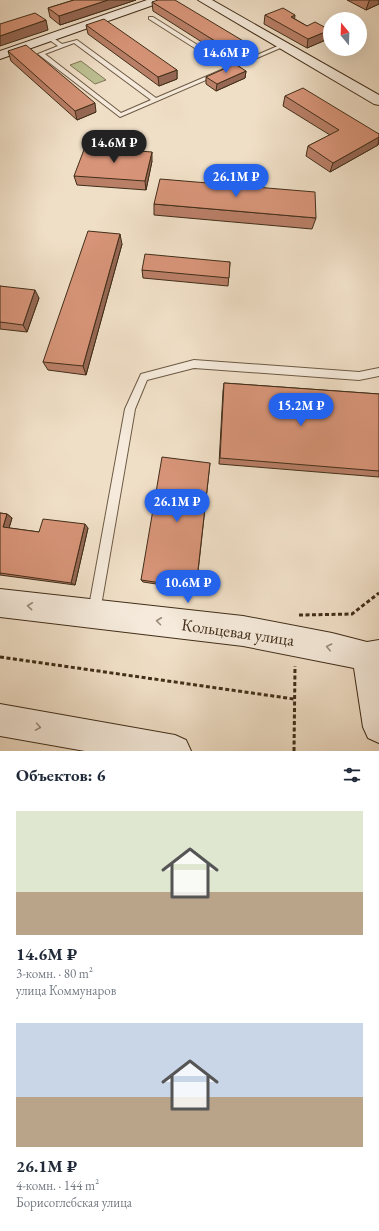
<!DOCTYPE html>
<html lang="ru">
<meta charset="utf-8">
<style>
body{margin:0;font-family:"EB Garamond",serif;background:#f2f2f3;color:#1f2937;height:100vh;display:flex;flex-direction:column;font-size:15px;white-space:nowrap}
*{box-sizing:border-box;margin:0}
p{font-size:13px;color:#747a83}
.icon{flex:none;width:22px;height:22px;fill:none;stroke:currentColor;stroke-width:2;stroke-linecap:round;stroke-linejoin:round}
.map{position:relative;height:751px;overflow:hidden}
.details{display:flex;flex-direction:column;background:#fff;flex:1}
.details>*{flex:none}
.needle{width:26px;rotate:341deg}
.fabs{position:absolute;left:323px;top:12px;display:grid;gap:8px}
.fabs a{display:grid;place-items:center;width:44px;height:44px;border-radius:50%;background:#fff;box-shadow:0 4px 16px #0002;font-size:20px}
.price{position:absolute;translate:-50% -34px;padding:0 9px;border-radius:14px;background:#2563eb;color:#fff;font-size:13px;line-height:26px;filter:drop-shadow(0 1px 2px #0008)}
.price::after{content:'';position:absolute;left:50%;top:24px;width:12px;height:9px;margin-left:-6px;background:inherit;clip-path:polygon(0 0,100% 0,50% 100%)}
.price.active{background:#222;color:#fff}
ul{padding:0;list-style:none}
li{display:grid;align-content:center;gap:8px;height:212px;padding:0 16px}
li span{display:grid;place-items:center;height:124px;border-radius:0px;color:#555}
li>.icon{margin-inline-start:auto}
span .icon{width:72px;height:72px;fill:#fffc;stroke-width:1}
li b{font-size:17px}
h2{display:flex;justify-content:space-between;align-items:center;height:48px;padding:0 16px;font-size:17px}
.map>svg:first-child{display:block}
.green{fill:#bdc193;stroke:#7f7856}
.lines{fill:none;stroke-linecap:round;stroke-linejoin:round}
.lane-casing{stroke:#6d5a44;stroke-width:2}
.secondary-casing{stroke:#412e19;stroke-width:2}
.path{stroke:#412e19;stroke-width:3;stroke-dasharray:4 2.5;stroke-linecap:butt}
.lane{fill:#f5eadb;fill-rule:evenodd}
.secondary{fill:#f5eadb;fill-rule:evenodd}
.wall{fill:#b97f67;stroke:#412e19}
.shaded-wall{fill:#966854;stroke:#412e19}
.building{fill:#d79478;stroke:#412e19}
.oneway{stroke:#9b8c7a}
.labels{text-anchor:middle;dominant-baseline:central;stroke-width:3.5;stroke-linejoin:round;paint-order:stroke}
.near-street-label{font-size:17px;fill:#412e19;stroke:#f5eadb}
</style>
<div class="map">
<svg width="379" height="751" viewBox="0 0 379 751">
<rect width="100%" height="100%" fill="#f0dfc7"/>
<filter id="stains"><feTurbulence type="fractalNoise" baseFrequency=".005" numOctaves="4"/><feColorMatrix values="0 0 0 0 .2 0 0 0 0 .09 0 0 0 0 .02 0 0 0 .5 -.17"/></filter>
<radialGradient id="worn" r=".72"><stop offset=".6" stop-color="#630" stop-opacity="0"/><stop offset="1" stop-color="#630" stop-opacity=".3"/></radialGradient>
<path class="green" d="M81,61L106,80L95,84L70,65Z"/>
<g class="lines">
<g class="lane-casing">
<path id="lane" d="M149,17H153L231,66L280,45L285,46L120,117L38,54L58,46L48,39V37H52L62,44L77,40L156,98L226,68L149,19ZM74,43L151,100L121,113L45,54Z
M194,360L359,372L379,368V376L359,380L194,368L147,380L135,409L100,612L98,616L94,618L90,616L88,612L125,409L141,374Z"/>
</g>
<g class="secondary-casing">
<path id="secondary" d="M147,0H164L162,2L0,59V51Z
M198,0H212L379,95V105L374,104Z
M0,589L243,616L332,633L367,642L379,640V743L368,738L363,727L354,668L243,646L0,617Z
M0,704L175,735L186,740L191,751H85L0,736Z"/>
</g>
<path class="path" d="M299,615L352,614L379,593
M0,657L294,699
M294,751L295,666"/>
<use href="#lane" class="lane"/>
<use href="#secondary" class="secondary"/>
</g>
<path class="wall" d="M74,0H136L60,25L50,17L48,8Z
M347,0H379V4L366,10Z
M152,2L244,51L227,58L153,11Z
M265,15L295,19L307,26L330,30L328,39L307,48L264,24Z
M86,25L177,70V79L159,86L88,34Z
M8,51L96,112L77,120L11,61Z
M246,71L245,78L216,91L206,84V77Z
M285,96L379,134V143L378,145L330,172L306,156L308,146L330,135L283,106Z
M152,161L146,190L77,185L74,176Z
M154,204L316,218L312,229L154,215Z
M122,244L86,375L48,370L43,362Z
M230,262L228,286L143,278L142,270Z
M0,286L39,298L27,332L0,329Z
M224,383L379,394V477L219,464L223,391Z
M210,463L196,590L143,582L141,580Z
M0,513L7,514L12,518L9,528L39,532L88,528L75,585L0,575Z"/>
<path class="shaded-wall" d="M108,0H136L60,25L59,16Z
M370,0H379V4L366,10L369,1Z
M295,15L294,24L291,17Z
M46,20L48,30L0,46V36Z
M330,30L328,39L307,48L308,39Z
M245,42L244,51L227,58L228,49Z
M177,70V79L159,86L158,77Z
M246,71L245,78L216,91L217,84Z
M95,103L96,112L77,120L75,111Z
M379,137L378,145L330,172L333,163Z
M152,152V161L146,190L145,181Z
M120,234L122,244L86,375L83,366Z
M35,290L39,298L27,332L23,325Z
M7,514L12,518L8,531L3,527Z
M85,524L88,528L75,585L71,583Z"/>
<path class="building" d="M74,0H108L59,16L48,8Z
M158,0H175L245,42L228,49L152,2Z
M283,8L295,15L291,17L307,26L315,22L330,30L308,39L265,15Z
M35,13L46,20L0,36V24Z
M104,19L177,70L158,77L86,25Z
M26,45L95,103L75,111L8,51Z
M235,64L246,71L217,84L206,77Z
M303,88L379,134V137L333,163L308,146L339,130L285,96Z
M85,147L152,152L145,181L74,176Z
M160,179L315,192L316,218L154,204Z
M88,231L120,234L83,366L43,362Z
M145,254L230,262L229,278L142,270Z
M0,286L35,290L23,325L0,322Z
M224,383L379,394V471L220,458Z
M162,457L210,463L196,588L141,580Z
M0,513L7,514L3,527L39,532L43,519L85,524L71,583L0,573Z"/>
<defs><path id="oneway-chevron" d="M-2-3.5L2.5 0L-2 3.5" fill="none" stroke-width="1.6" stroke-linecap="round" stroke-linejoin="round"/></defs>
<g class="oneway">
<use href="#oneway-chevron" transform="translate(30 606) rotate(-174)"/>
<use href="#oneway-chevron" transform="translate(159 621) rotate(-173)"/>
<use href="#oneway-chevron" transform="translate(329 647) rotate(-167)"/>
<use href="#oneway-chevron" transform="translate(38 727) rotate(10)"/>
</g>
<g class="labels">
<g class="near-street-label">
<text transform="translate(238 632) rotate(8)">Кольцевая улица</text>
</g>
</g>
<rect width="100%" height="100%" filter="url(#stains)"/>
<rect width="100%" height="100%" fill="url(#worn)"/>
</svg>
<div class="fabs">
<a><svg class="needle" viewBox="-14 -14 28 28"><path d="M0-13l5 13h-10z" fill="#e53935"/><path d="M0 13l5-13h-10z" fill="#747a83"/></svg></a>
</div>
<b class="price" style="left:226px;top:74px">14.6M ₽</b>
<b class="price active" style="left:114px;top:164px">14.6M ₽</b>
<b class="price" style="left:236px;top:198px">26.1M ₽</b>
<b class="price" style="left:301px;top:427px">15.2M ₽</b>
<b class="price" style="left:177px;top:523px">26.1M ₽</b>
<b class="price" style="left:188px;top:604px">10.6M ₽</b>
</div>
<section class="details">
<h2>Объектов: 6<svg class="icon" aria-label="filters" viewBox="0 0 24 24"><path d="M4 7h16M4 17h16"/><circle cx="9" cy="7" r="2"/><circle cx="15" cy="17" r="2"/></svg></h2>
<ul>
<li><span style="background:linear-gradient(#dfe7d0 65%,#b9a48a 0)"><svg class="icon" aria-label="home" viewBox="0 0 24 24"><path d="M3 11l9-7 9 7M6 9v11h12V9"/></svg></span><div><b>14.6M ₽</b><p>3-комн. · 80 m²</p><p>улица Коммунаров</p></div></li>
<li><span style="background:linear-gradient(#c9d6e8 60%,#b9a48a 0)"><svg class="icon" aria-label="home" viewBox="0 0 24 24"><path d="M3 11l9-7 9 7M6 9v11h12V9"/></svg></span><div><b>26.1M ₽</b><p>4-комн. · 144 m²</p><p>Борисоглебская улица</p></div></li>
</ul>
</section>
